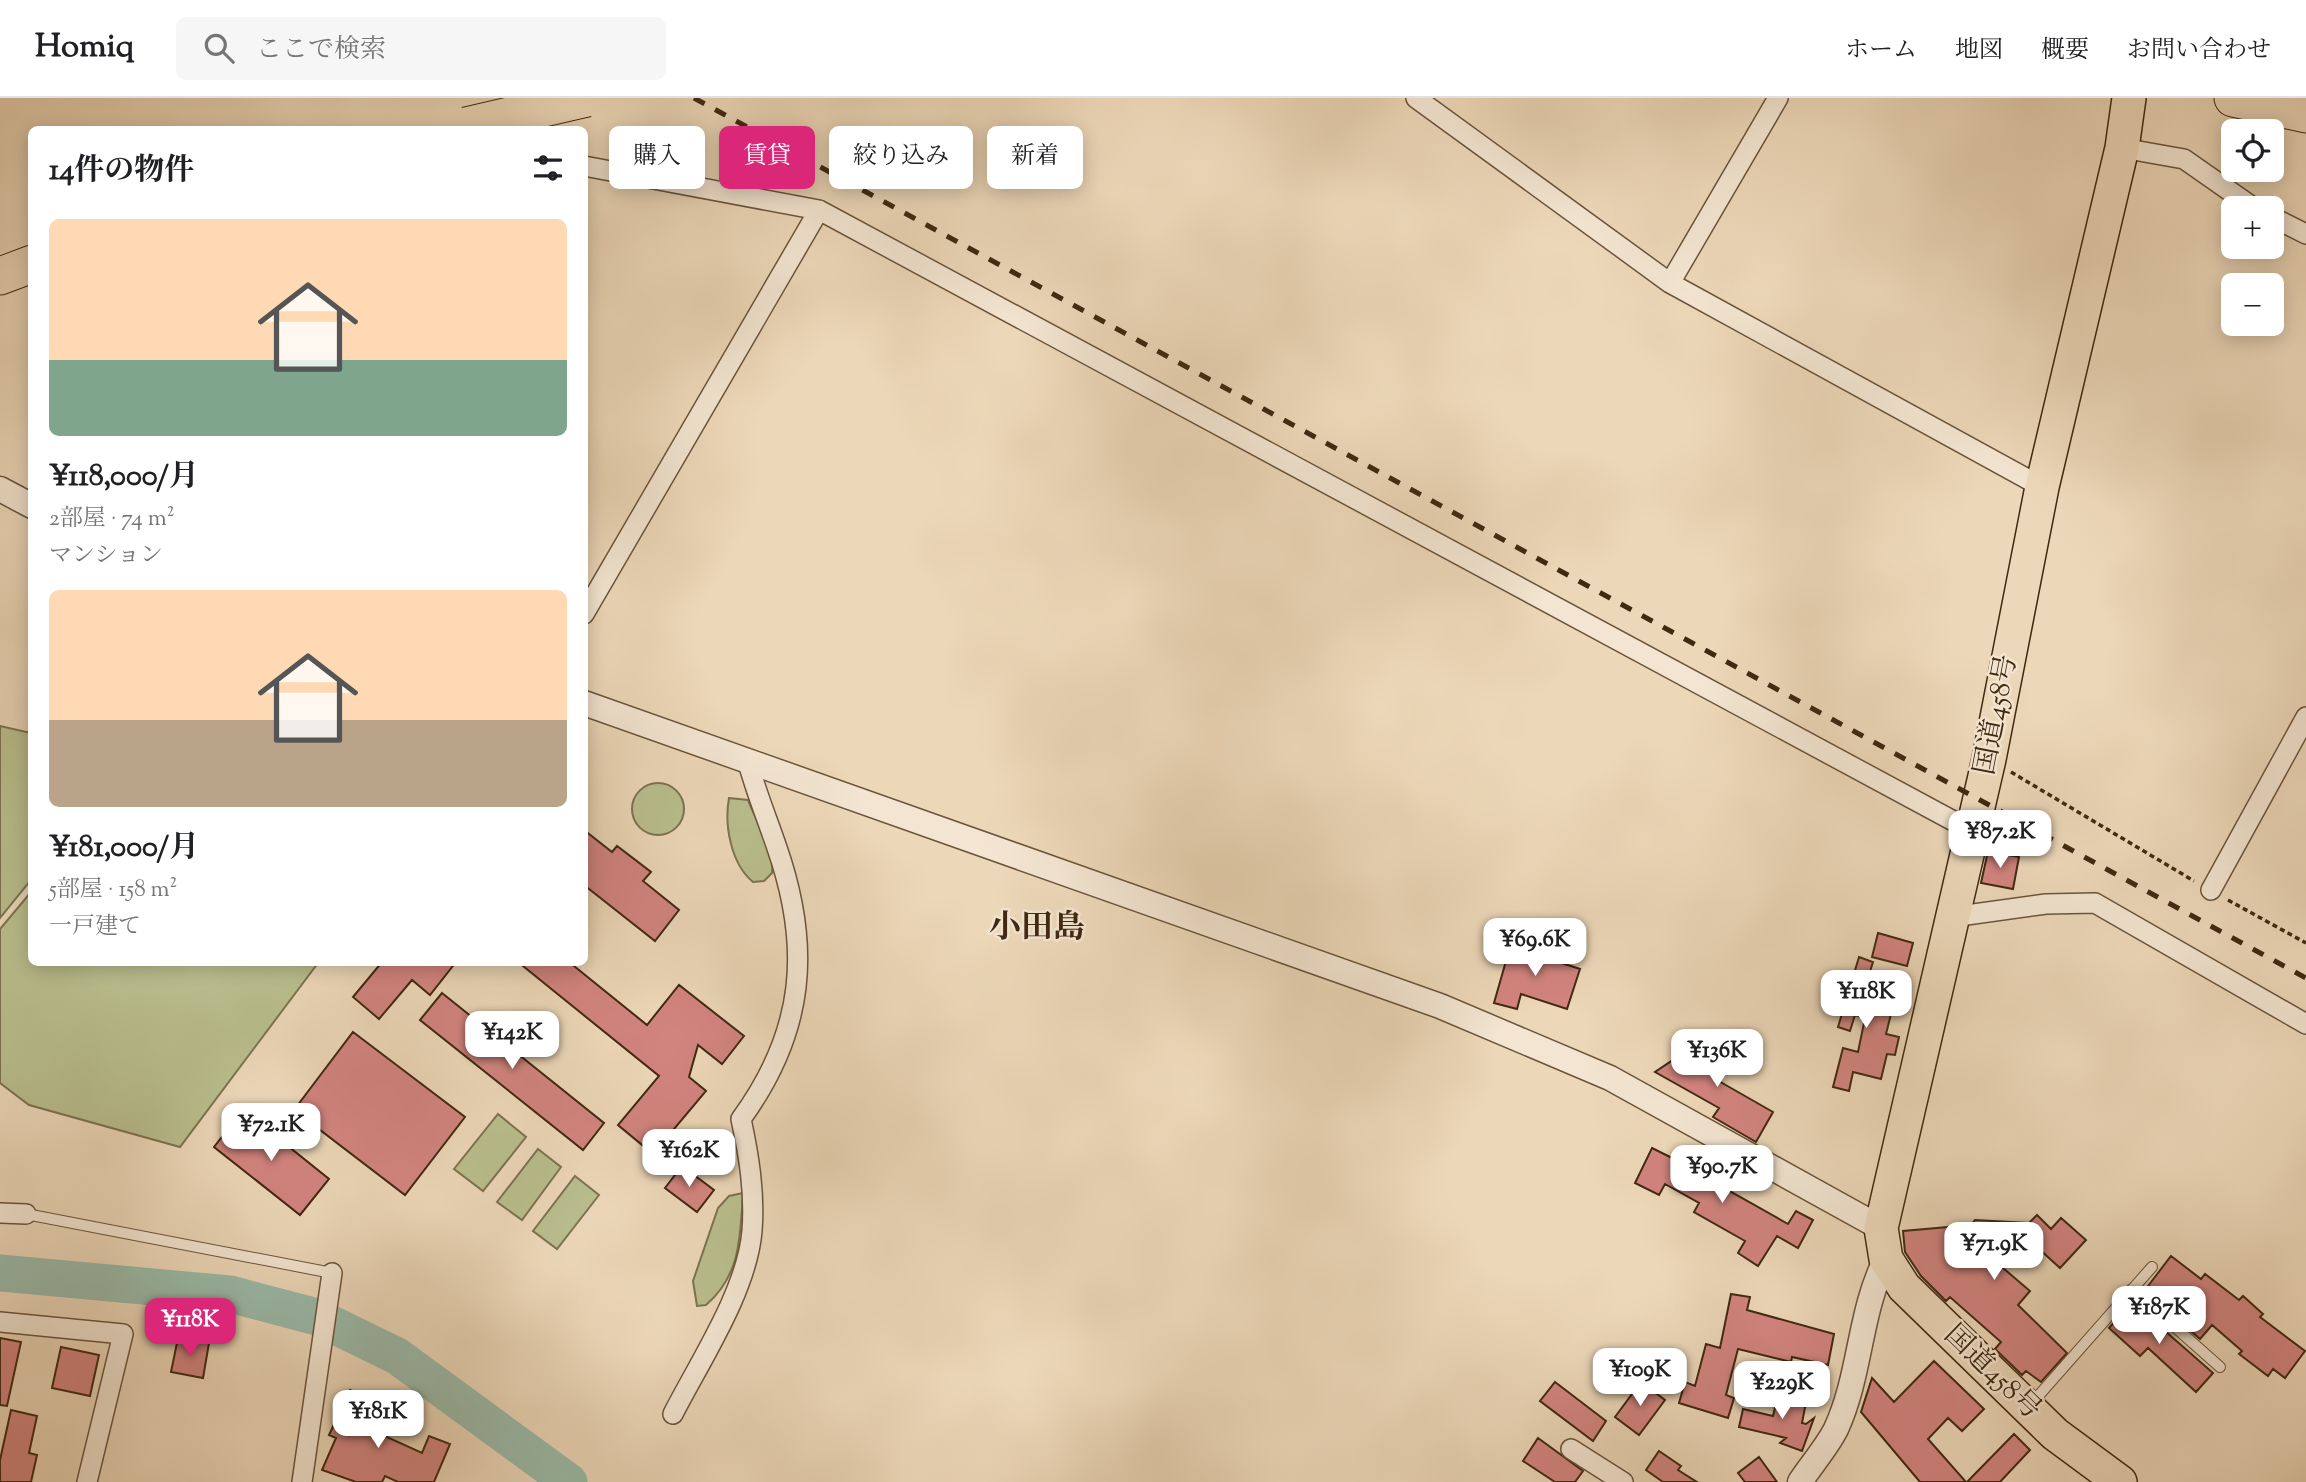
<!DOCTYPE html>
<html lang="ja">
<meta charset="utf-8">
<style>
body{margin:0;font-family:"Sorts Mill Goudy","Noto Serif JP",serif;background:#f6f6f6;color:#202124;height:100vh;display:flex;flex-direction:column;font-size:26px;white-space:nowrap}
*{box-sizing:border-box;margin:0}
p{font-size:23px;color:#757577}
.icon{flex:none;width:38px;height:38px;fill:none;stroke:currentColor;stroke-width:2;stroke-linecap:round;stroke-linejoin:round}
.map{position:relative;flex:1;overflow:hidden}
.sheet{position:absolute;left:28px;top:28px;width:560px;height:840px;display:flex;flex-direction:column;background:#fff;border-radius:10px;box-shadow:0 4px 18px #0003}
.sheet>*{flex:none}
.hud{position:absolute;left:609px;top:28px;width:665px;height:63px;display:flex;gap:14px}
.fabs{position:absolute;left:2221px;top:21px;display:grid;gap:14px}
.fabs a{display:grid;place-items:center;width:63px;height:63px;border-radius:10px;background:#fff;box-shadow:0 4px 18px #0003;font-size:35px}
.price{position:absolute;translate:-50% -60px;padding:0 16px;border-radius:14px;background:#fff;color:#222;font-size:23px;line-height:46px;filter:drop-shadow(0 2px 4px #0008)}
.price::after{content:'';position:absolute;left:50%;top:42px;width:21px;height:16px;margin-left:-10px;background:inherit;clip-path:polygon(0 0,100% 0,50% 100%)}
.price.on{background:#db2777;color:#fff}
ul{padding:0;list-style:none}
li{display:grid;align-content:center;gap:14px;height:371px;padding:0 21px}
li span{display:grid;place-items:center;height:217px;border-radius:10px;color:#555}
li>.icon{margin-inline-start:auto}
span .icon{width:126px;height:126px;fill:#fffc;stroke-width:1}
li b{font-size:30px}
h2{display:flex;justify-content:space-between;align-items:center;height:84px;padding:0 21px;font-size:30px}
.tag{padding:0 24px;border-radius:10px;background:#fff;box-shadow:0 4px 18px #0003;font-size:24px;line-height:63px}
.tag.on{background:#db2777;color:#fff}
header{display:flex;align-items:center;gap:42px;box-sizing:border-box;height:98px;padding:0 35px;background:#fff;border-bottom:2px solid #e0e0e0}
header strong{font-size:33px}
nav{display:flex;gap:38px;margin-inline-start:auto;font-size:24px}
.search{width:490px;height:63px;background:#f6f6f6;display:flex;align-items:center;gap:18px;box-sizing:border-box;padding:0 24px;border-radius:10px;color:#757577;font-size:26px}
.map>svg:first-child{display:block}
.green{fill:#b9be8e;stroke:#7c7350;stroke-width:2}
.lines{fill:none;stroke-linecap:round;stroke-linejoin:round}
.river{stroke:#9abaa8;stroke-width:37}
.building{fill:#d2847f;stroke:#402811;stroke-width:2}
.service-casing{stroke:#6b543b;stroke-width:12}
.minor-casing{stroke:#6b543b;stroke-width:22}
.tertiary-casing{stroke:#6b543b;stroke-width:27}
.trunk-casing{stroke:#402811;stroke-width:36}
.motorway-casing{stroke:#402811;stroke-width:39}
.path{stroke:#402811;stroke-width:3.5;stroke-dasharray:5 3.5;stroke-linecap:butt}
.service{stroke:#f3e5d1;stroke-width:10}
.minor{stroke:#f3e5d1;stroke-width:19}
.tertiary{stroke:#f3e5d1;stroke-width:24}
.trunk{stroke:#ecd7b8;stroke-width:33}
.motorway{stroke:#ecd7b8;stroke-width:37}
.rail{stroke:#402811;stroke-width:5;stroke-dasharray:12 12;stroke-linecap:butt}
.motorway-bridge-casing{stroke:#402811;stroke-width:39;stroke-linecap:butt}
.motorway-bridge{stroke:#ecd7b8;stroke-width:37}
.labels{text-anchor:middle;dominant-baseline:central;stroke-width:5;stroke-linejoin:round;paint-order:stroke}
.street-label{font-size:28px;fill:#402811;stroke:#f3e5d1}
.quarter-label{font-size:32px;font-weight:bold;fill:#402811;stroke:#f3e5d1}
</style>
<header>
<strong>Homiq</strong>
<div class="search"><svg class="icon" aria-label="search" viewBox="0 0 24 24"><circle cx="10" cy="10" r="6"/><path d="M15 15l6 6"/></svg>ここで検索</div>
<nav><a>ホーム</a><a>地図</a><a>概要</a><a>お問い合わせ</a></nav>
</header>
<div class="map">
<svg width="2306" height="1384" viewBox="0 0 2306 1384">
<rect width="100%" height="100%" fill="#ecd7b8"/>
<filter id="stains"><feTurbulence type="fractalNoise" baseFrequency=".00286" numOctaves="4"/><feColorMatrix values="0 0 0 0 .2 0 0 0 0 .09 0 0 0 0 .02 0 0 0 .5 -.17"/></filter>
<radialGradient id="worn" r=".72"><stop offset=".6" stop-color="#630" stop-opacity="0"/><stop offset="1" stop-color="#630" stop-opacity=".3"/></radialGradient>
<path class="green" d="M0,628L31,635V782L0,820Z
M632 711a26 26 0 1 1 52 0a26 26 0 1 1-52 0Z
M729,700L748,702C756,724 775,752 772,775L764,783L753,784C731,766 724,727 729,700Z
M31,794L32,864L318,865L180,1049L29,1007L0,985V831Z
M498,1016L526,1039L483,1093L454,1071Z
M538,1051L561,1069L522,1122L497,1104Z
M575,1078L599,1097L557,1151L533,1133Z
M743,1095C740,1139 741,1177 706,1207L697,1208L693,1183L718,1110L729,1098Z"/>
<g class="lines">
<path class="river" d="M0,1175L230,1196L317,1219L397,1258L569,1384"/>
</g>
<path class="building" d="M584,732L612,754L617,748L651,774L643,783L679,812L655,843L584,787Z
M1988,753L2019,759L2013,791L1981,785Z
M1878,835L1913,845L1907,868L1872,859Z
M1512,842L1545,851L1543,859L1580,871L1567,911L1521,896L1517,911L1494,905Z
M1859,859L1873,864L1864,892L1895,900L1886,936L1899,939L1895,957L1887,956L1881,981L1853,974L1849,993L1833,989L1843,950L1858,954L1865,920L1855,917L1850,933L1838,929Z
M382,864H456L430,897L412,882L379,921L353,899Z
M518,864H569L647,927L679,887L744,938L722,966L698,947L689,979L706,993L653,1056L618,1027L659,978Z
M442,895L604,1025L583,1052L420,922Z
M353,934L465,1019L405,1097L294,1012Z
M1703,942L1731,958L1717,982L1773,1014L1756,1044L1713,1019L1719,1010L1655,974Z
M243,1012L329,1081L300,1117L214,1049Z
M1652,1050L1686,1067L1693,1056L1712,1066L1705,1079L1788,1126L1796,1113L1813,1122L1798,1150L1777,1138L1758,1168L1738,1155L1745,1143L1694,1114L1699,1105L1665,1086L1659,1097L1635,1085Z
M682,1068L714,1092L697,1114L665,1090Z
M2037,1117L2051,1131L2061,1120L2086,1142L2060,1170L2016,1130L1989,1158L2030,1193L2018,1207L2067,1255L2041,1284L2026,1273L2022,1277L1995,1251L2001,1244L1950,1199L1946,1203L1921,1178L1905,1154L1903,1133L1971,1127L1975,1122L2029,1125Z
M2171,1158L2201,1181L2205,1176L2239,1202L2243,1198L2263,1216L2260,1219L2305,1253L2285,1280L2273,1271L2268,1278L2239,1256L2242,1253L2212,1227L2200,1241L2145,1192Z
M1731,1196L1750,1199L1747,1212L1834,1236L1828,1267L1792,1259L1791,1264L1738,1251L1726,1297L1734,1300L1728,1320L1679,1305L1685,1284L1695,1288L1706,1246L1720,1250Z
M2132,1204L2213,1275L2196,1294L2148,1250L2140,1258L2109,1230Z
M0,1240L21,1244L7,1308L0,1307Z
M178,1240L209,1245L203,1280L171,1274Z
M61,1249L99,1257L90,1298L52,1290Z
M1934,1263L1984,1311L1962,1333L1948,1320L1928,1341L1966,1384H1920L1861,1314L1872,1280L1894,1304Z
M1555,1284L1606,1323L1593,1343L1540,1303Z
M1641,1284L1665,1302L1639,1337L1615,1319Z
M350,1292L378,1306L367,1330L422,1355L429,1338L450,1346L434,1384H398L385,1378L382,1384H356L322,1372L336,1340L329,1337Z
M1779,1293L1807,1299L1802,1325L1806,1326L1814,1320L1802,1353L1780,1345L1786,1340L1739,1329L1743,1311L1773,1318Z
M11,1312L37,1318L29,1355L37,1357L31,1384H0V1362Z
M2014,1336L2030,1352L2000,1384H1967Z
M1538,1340L1583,1373L1575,1384H1555L1523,1363Z
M1659,1353L1681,1368L1678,1372L1697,1384H1663L1646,1372Z
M1759,1359L1777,1384H1745L1738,1375Z"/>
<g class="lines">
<g class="service-casing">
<path id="service" d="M26,1116L332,1175
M2132,1191L2220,1269
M2032,1305L2152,1169"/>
</g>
<g class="minor-casing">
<path id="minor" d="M1416,0L1670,185L2042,389
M2122,50L2184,61L2254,110
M584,68L819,112L1972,733
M2272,119L2306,136
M1670,185L1778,0
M584,516L819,112
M2211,792L2306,619
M1952,819L2046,806L2095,805L2306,926
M0,1115L26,1116
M0,1224L123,1236L87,1384
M673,1316C700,1263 747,1193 752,1133C755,1095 749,1058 741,1021C805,933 812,849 776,747C766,718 755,691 747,661
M1571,1351L1623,1384
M302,1384L332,1175"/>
</g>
<g class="tertiary-casing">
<path id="tertiary" d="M0,391L32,408
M584,605L1440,908L1610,980L1881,1130
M1800,1384C1811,1367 1827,1349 1836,1331C1861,1277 1859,1214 1886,1161"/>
</g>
<g class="trunk-casing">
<path id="trunk" d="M2120,1384L2055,1336L1904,1189L1886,1161L1881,1130L1989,661L2042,389L2122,50L2129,0"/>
</g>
<g class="motorway-casing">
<path id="motorway" d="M2233,0L2306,16
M0,178L32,166"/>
</g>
<path class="path" d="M2011,674L2194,783
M2228,802L2306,845"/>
<use href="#service" class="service"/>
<use href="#minor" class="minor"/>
<use href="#tertiary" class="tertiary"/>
<use href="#trunk" class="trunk"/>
<use href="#motorway" class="motorway"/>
<path class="rail" d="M694,0L2306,880"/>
<g class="motorway-bridge-casing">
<path id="motorway-bridge" d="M466,28L587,0"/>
</g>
<use href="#motorway-bridge" class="motorway-bridge"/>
</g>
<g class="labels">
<g class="street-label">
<text transform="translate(1997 617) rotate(-79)">国道458号</text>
<text transform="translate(1992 1275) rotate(44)">国道458号</text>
</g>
<g class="quarter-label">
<text x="1037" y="831">小田島</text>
</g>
</g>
<rect width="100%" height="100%" filter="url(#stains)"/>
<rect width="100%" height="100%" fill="url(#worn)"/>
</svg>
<div class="fabs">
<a><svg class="icon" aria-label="locate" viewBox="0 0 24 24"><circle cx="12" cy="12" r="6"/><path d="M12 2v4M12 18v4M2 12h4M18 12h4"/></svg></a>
<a>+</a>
<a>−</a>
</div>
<b class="price" style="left:2000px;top:772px">¥87.2K</b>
<b class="price" style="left:1535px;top:880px">¥69.6K</b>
<b class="price" style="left:1866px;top:932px">¥118K</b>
<b class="price" style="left:512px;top:973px">¥142K</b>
<b class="price" style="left:1717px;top:991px">¥136K</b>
<b class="price" style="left:271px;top:1065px">¥72.1K</b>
<b class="price" style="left:689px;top:1091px">¥162K</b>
<b class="price" style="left:1722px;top:1107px">¥90.7K</b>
<b class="price" style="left:1994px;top:1184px">¥71.9K</b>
<b class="price" style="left:2159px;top:1248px">¥187K</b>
<b class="price on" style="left:190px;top:1260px">¥118K</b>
<b class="price" style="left:1640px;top:1310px">¥109K</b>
<b class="price" style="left:1782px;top:1323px">¥229K</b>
<b class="price" style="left:378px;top:1352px">¥181K</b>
<div class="hud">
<a class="tag">購入</a>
<a class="tag on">賃貸</a>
<a class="tag">絞り込み</a>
<a class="tag">新着</a>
</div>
<section class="sheet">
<h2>14件の物件<svg class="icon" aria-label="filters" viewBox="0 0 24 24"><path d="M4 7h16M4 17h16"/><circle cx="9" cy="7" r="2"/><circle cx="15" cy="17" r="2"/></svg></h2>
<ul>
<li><span style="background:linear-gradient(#ffd9b3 65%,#7fa58c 0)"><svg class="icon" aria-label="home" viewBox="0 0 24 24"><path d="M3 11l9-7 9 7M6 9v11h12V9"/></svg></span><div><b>¥118,000/月</b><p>2部屋 · 74 m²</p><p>マンション</p></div></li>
<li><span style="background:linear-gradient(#ffd9b3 60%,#b9a48a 0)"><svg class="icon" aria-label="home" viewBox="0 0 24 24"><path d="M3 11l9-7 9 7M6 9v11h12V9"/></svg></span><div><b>¥181,000/月</b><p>5部屋 · 158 m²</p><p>一戸建て</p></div></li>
</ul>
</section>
</div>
